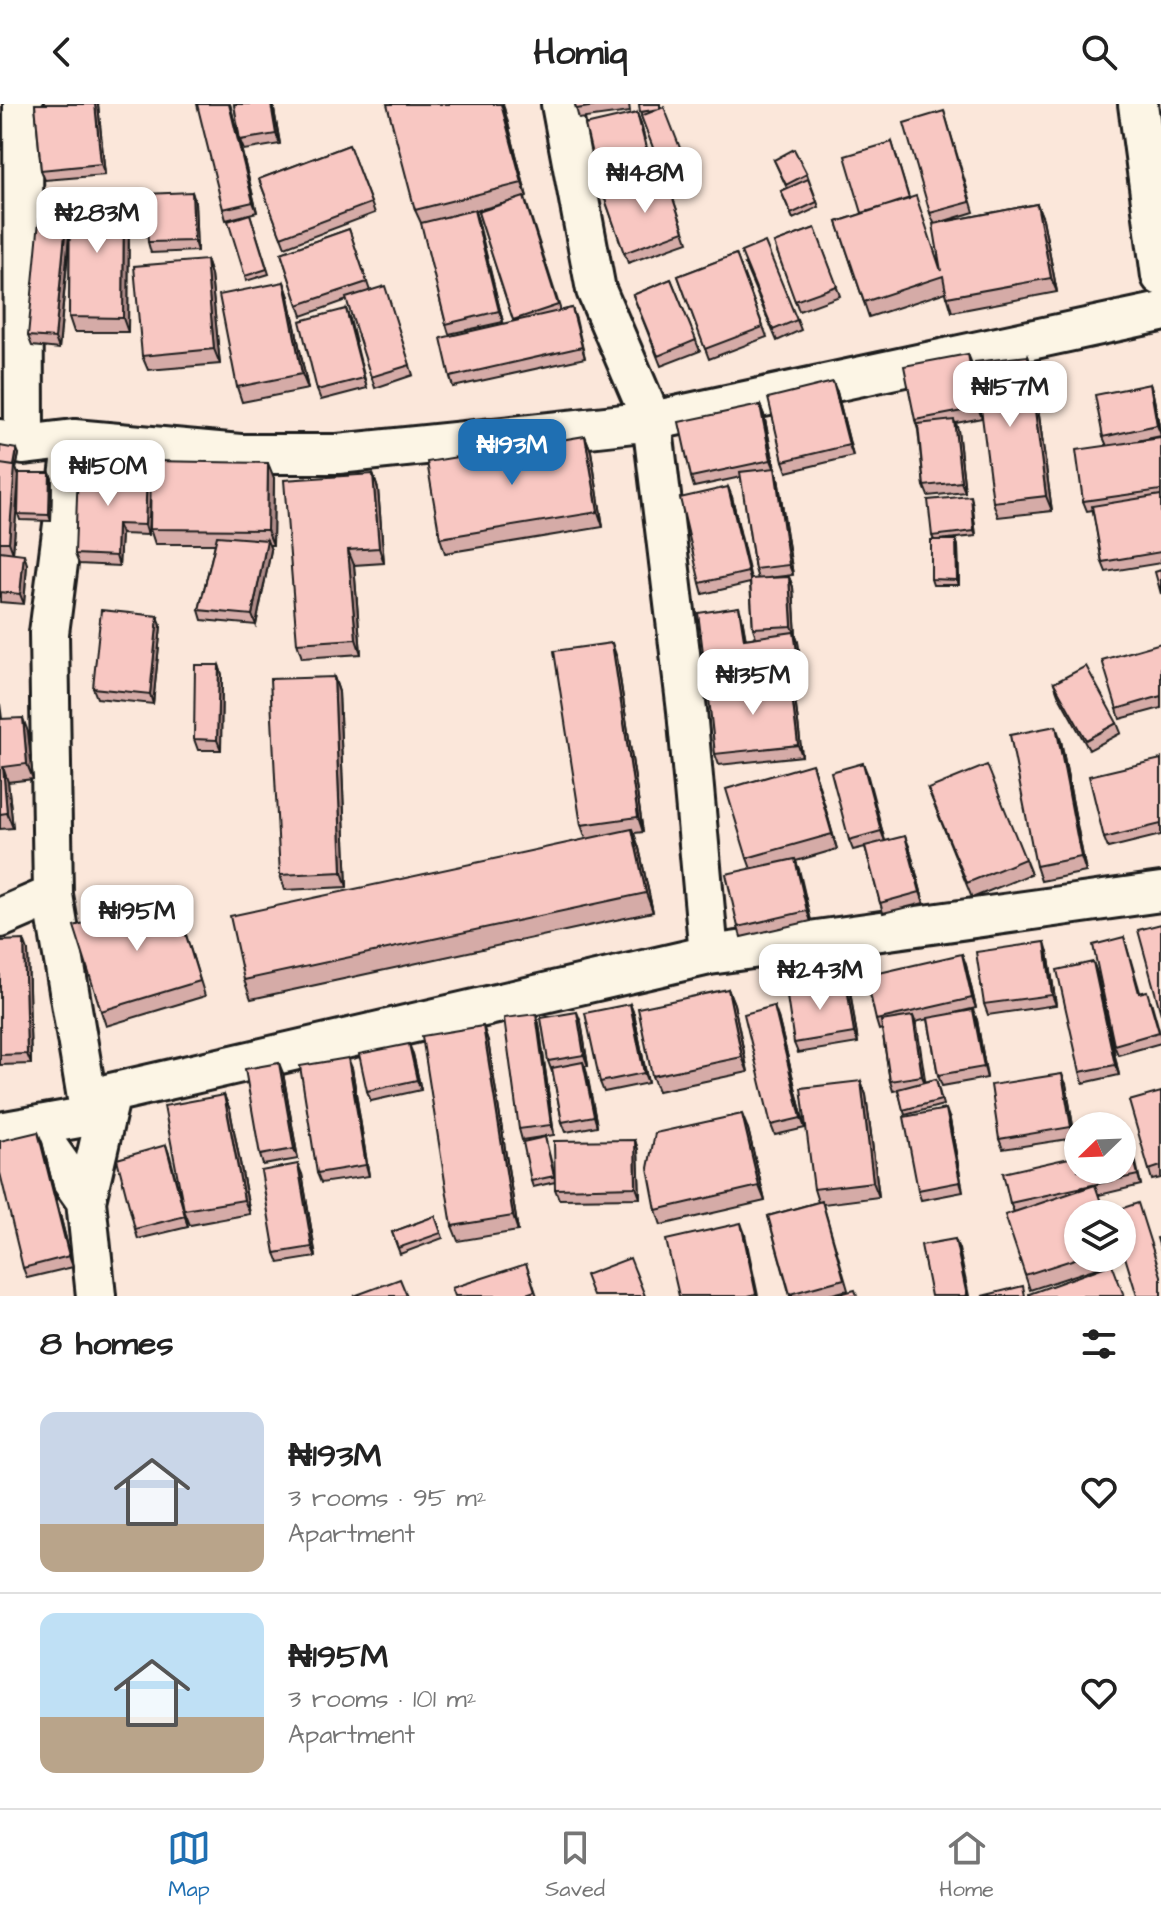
<!DOCTYPE html>
<meta charset="utf-8">
<style>
body{margin:0;font-family:"Architects Daughter",sans-serif;background:#f6f6f6;color:#222;height:100vh;display:flex;flex-direction:column;font-size:30px;white-space:nowrap}
*{box-sizing:border-box;margin:0}
p{font-size:26px;color:#767676}
.icon{flex:none;width:44px;height:44px;fill:none;stroke:currentColor;stroke-width:2;stroke-linecap:round;stroke-linejoin:round}
.map{position:relative;height:1192px;overflow:hidden}
.panel{display:flex;flex-direction:column;background:#fff;flex:1}
.panel>*{flex:none}
.needle{width:52px;rotate:247deg}
.buttons{position:absolute;left:1064px;top:1008px;display:grid;gap:16px}
.buttons a{display:grid;place-items:center;width:72px;height:72px;border-radius:50%;background:#fff;box-shadow:0 2px 6px #0004;font-size:40px}
.price{position:absolute;translate:-50% -68px;padding:0 18px;border-radius:16px;background:#fff;color:#222;font-size:26px;line-height:52px;filter:drop-shadow(0 2px 4px #0008)}
.price::after{content:'';position:absolute;left:50%;top:48px;width:24px;height:18px;margin-left:-12px;background:inherit;clip-path:polygon(0 0,100% 0,50% 100%)}
.price.current{background:#1f6fb2;color:#fff}
ul{padding:0;list-style:none}
li{display:flex;align-items:center;gap:24px;height:200px;padding:0 40px}
li+li{border-top:2px solid #e0e0e0}
li span{display:grid;place-items:center;flex:none;width:224px;height:160px;border-radius:16px;color:#555}
li>.icon{margin-inline-start:auto}
span .icon{width:96px;height:96px;fill:#fffc;stroke-width:1}
li b{font-size:34px}
h2{display:flex;justify-content:space-between;align-items:center;height:96px;padding:0 40px;font-size:34px}
header{display:flex;justify-content:space-between;align-items:center;height:104px;padding:0 40px;background:#fff;font-size:36px;font-weight:800}
.dock{display:flex;justify-content:space-around;align-items:center;height:112px;border-top:2px solid #e0e0e0;background:#fff;font-size:22px;color:#767676}
.dock a{display:grid;justify-items:center;gap:4px}
.dock .current{color:#1f6fb2}
.map>svg:first-child{display:block}
.lines{fill:none;stroke-linecap:round;stroke-linejoin:round}
.minor-casing{stroke:#1c1c1c;stroke-width:44}
.minor{stroke:#fcf5e5;stroke-width:38}
.wall{fill:#d5aba7;stroke:#1c1c1c;stroke-width:2}
.shaded-wall{fill:#ae8b88;stroke:#1c1c1c;stroke-width:2}
.building{fill:#f8c7c2;stroke:#1c1c1c;stroke-width:2}
</style>
<header><svg class="icon" aria-label="back" viewBox="0 0 24 24"><path d="M15 5l-7 7 7 7"/></svg>Homiq<svg class="icon" aria-label="search" viewBox="0 0 24 24"><circle cx="10" cy="10" r="6"/><path d="M15 15l6 6"/></svg></header>
<div class="map">
<svg width="1161" height="1192" viewBox="0 0 1161 1192">
<rect width="100%" height="100%" fill="#fbe7da"/>
<filter id="ink" filterUnits="userSpaceOnUse"><feTurbulence type="fractalNoise" baseFrequency=".0125" numOctaves="2"/><feDisplacementMap in="SourceGraphic" scale="16" xChannelSelector="R" yChannelSelector="G"/><feConvolveMatrix kernelMatrix="1 2 1 2 8 2 1 2 1" color-interpolation-filters="sRGB"/></filter>
<g filter="url(#ink)">
<g class="lines">
<g class="minor-casing">
<path id="minor" d="M23,0L24,341
M561,0L596,186L652,317L687,607L709,851
M1138,0L1161,172
M0,335L24,341L74,335L240,350H338L560,327L652,317L1161,208
M74,335L49,529L53,791L90,1012
M0,814L53,791
M33,1022L86,1097
M0,1028L90,1012L111,989L709,851L1161,788
M96,1192L86,1097L111,989"/>
</g>
<use href="#minor" class="minor"/>
</g>
<path class="wall" d="M35,0H98L105,71L45,76L41,66Z
M230,0L257,108L226,116L223,105Z
M234,0H273L280,40L244,46L240,36Z
M503,0L527,93L525,94L561,207L572,204L585,254L453,283L450,273L514,218L478,108L502,100L475,107L503,218L449,230L446,220L422,121L415,106Z
M575,0H629L630,8L579,15Z
M662,4L690,72L668,80L688,138L628,159L605,95L616,92L604,95L600,84L637,9L655,78L665,75L640,8Z
M944,7L974,108L938,119L1037,100L1043,115L1057,188L952,208L946,188L869,213L837,118L862,110L892,38L909,94L940,164L934,119L930,109Z
M349,41L375,109L285,143L259,75Z
M774,56L807,70L819,103L793,115L781,87L787,84Z
M124,88L129,103L128,228H74L69,213L70,127L59,245L32,242L28,232L68,98L70,103Z
M192,88L195,98L197,147L151,149L148,138Z
M250,110L269,170L246,177L245,172Z
M815,124L840,192L799,207L774,139Z
M349,125L370,187L388,193L413,271L375,284L347,196L302,212L281,149Z
M736,150L767,233L709,255L678,172Z
M206,156L211,171L220,260L148,266L142,252Z
M744,159L797,216L801,226L777,237Z
M671,175L700,247L661,262L633,191Z
M284,178L289,193L308,285L242,298L237,283Z
M346,205L367,284L321,296L317,286Z
M1028,252L1033,267L1052,407L998,413L993,398Z
M972,260L982,314L956,319L958,326L965,388L928,392L924,382L918,326L915,316Z
M1150,280L1153,290L1161,332L1127,339L1161,334V459L1106,468L1102,458L1093,406L1087,407L1083,397L1107,342L1103,333Z
M837,288L853,352L787,368L783,357Z
M760,301L764,311L775,364L778,374L793,471L768,474L789,473L793,483L796,532L798,538L803,577L791,579L794,586L802,652L719,661L715,650L709,585L707,580L742,513L746,535L756,533L753,524L750,479L703,490L700,479L728,383L732,393L751,475H758L755,465L741,373L694,383L691,373Z
M585,332L591,347L603,423L445,449L440,434Z
M0,342L19,350L16,365L19,372L13,449L27,460L24,500L0,498Z
M50,369L52,375L51,417L20,416L18,410Z
M373,370L378,385L384,459L354,461L361,550L302,554L297,539Z
M274,374L273,441H269L271,446L256,521L202,516L199,506L215,440H155L150,425V384L148,431L121,430L119,462L79,460L75,450L150,377Z
M972,397L976,432L938,436H956L958,442L959,481H933L931,475L934,436L932,432Z
M158,512L161,522L153,600L97,594L93,584Z
M1161,539V604L1120,615L1117,605Z
M617,554L643,728L634,729L639,744L653,808L251,895L244,876L586,735L581,721Z
M219,561L222,571L221,646H198L194,635Z
M334,573L339,588L347,783L285,786L280,771Z
M1054,579L1117,619L1121,629L1089,646L1058,590Z
M0,600L2,615L28,628L33,675L8,678L13,724L0,725Z
M1061,637L1086,768L1041,777L1036,762Z
M1161,655V731L1108,744L1104,734Z
M863,659L885,737L909,742L924,799L883,809L865,743L853,746L849,736Z
M817,675L837,745L796,757L811,817L741,833L738,823L751,765L747,754Z
M928,685L1025,755L1031,770L972,794Z
M174,792L205,892L106,922L101,907Z
M1124,833L1140,888L1151,897L1161,933V939L1118,951L1114,941Z
M0,837L28,847L31,960L0,961Z
M1048,848L1056,901L988,911L984,900Z
M962,850L966,861L976,904L950,910L973,906L977,916L987,974L942,982L938,971L928,915L915,918L925,978L936,975L943,1001L905,1011L898,986L893,987L890,977L882,925L879,926L876,916Z
M1093,858L1097,869L1119,971L1083,979L1080,968Z
M728,885L734,900L748,968L658,987L652,972Z
M850,887L858,939L798,949L794,939Z
M630,900L634,910L648,979L604,988L600,978Z
M536,910L539,920L554,1031L522,1036L519,1025Z
M778,913L805,1024L775,1031L771,1021Z
M581,918L588,962H585L597,1022L566,1028L562,1018L553,968H552L548,957Z
M483,922L488,937L518,1127L458,1137L452,1122Z
M413,950L421,986L371,997L367,987Z
M352,964L369,1072L321,1079L317,1069Z
M283,969L298,1055L263,1061L260,1051Z
M861,977L866,991L879,1093L823,1100L848,1186L825,1192H790L768,1112L818,1098L814,1085Z
M1066,980L1075,1034L1003,1045L999,1035Z
M1161,988V1074L1152,1076L1149,1066Z
M224,991L230,1006L250,1110L190,1121L184,1106Z
M950,1016L963,1088L921,1096L918,1086Z
M748,1025L765,1097L661,1121L656,1106Z
M545,1033L555,1073L635,1036L638,1046L640,1094L559,1095L555,1085V1078L533,1083L531,1077Z
M42,1038L73,1163L27,1174L23,1164Z
M1130,1040L1141,1081L1099,1091L1078,1154H1120L1121,1156L1030,1186L1025,1171L1014,1108L1010,1099Z
M166,1041L188,1123L138,1135L135,1125Z
M302,1070L316,1153L279,1159L275,1149Z
M435,1112L443,1134L400,1150L392,1128Z
M526,1160L537,1192H455Z"/>
<path class="shaded-wall" d="M95,0H98L105,71L101,60Z
M229,0H230L257,108L253,98Z
M271,0H273L280,40L276,30Z
M501,0H503L527,93L522,79Z
M637,9L641,19L656,82L653,71Z
M124,88L129,103L128,228L123,214Z
M192,88L195,98L197,147L194,137Z
M68,98L71,108L59,245L55,234Z
M1037,100L1043,115L1057,188L1051,174Z
M474,106L478,116L503,218L499,207Z
M206,156L211,171L220,260L214,245Z
M284,178L289,193L308,285L302,270Z
M572,204L576,215L585,254L582,243Z
M346,205L350,215L367,284L364,274Z
M968,250L972,260L982,314L978,304Z
M1028,252L1033,267L1052,407L1046,392Z
M833,278L837,288L853,352L849,341Z
M1150,280L1153,290L1161,331L1157,321Z
M760,301L764,311L775,365V364L778,374L793,471L789,461L775,366L771,356Z
M954,316L958,326L965,388L961,378Z
M585,332L591,347L603,423L598,408Z
M17,345L19,350L16,365L19,372L13,449L9,438L14,364Z
M268,359L274,374L273,441L267,426Z
M147,367L151,378L148,431L145,421Z
M50,369L52,375L51,417L49,411Z
M373,370L378,385L384,459L379,444Z
M728,383L732,393L751,479L748,468Z
M971,392L972,397L976,432L974,427Z
M117,420L121,430L119,462L116,452Z
M267,436L271,446L256,521L252,511Z
M956,436L958,442L959,481L957,476Z
M348,446L354,461L361,550L356,535Z
M24,450L27,460L24,500L20,490Z
M789,473L793,483L796,532L792,522Z
M739,503L742,513L747,545L744,535Z
M158,512L161,522L153,600L150,590Z
M794,528L798,538L803,577L800,567Z
M612,539L617,554L643,728L638,713Z
M219,561L222,571L221,646L217,636Z
M334,573L339,588L347,783L342,768Z
M790,575L794,586L802,652L798,641Z
M23,614L28,628L33,675L27,660Z
M1056,622L1061,637L1086,768L1081,753Z
M863,659L867,669L885,737L881,727Z
M812,660L817,675L837,745L832,730Z
M3,663L8,678L13,724L7,709Z
M632,725L639,744L653,808L646,789Z
M905,732L909,742L924,799L920,788Z
M795,755L799,765L811,817L807,807Z
M24,836L28,847L31,960L27,950Z
M1045,838L1048,848L1056,901L1052,891Z
M962,850L966,861L976,904L972,894Z
M1093,858L1097,869L1119,971L1115,961Z
M846,877L850,887L858,939L854,929Z
M728,885L734,900L748,968L742,953Z
M630,900L634,910L648,979L644,969Z
M774,902L778,913L805,1024L801,1014Z
M973,906L977,916L987,974L984,963Z
M577,908L581,918L588,962L584,951Z
M536,910L539,920L554,1031L551,1021Z
M913,912L917,922L926,982L922,972Z
M483,922L488,937L518,1127L513,1112Z
M409,940L413,950L421,986L417,976Z
M348,954L352,964L369,1072L366,1061Z
M583,958L587,969L597,1022L594,1012Z
M279,959L283,969L298,1055L294,1045Z
M1062,970L1066,980L1075,1034L1071,1023Z
M861,977L866,991L879,1093L873,1078Z
M224,991L230,1006L250,1110L244,1096Z
M946,1005L950,1016L963,1088L960,1078Z
M742,1010L748,1025L765,1097L759,1082Z
M38,1028L42,1038L73,1163L69,1152Z
M635,1036L638,1046L640,1094L636,1083Z
M1130,1040L1134,1050L1141,1081L1138,1071Z
M166,1041L170,1052L188,1123L185,1112Z
M298,1060L302,1070L316,1153L312,1143Z
M741,1119L745,1130L758,1192L756,1190Z
M955,1135L959,1145L969,1192H967Z"/>
<path class="building" d="M35,0H95L101,60L41,66Z
M197,0H229L253,98L223,105Z
M234,0H271L276,30L240,36Z
M387,0H501L522,79L415,106Z
M575,0H608L576,5Z
M639,0H660V5L640,8Z
M664,3L687,62L663,70L641,12Z
M944,7L970,98L930,109L904,19Z
M637,9L653,71L600,84L585,21Z
M892,38L909,95L862,109L845,52Z
M349,41L371,99L281,133L259,75Z
M794,45L807,70L786,81L774,56Z
M666,74L684,127L624,149L605,95Z
M808,75L817,98L791,110L781,87Z
M70,88H124L123,214L69,213Z
M192,88L194,137L148,138L145,90Z
M916,92L941,167L933,120L1037,100L1051,174L947,193L943,172L864,198L837,118Z
M524,93L558,201L513,216L478,108Z
M41,95L68,98L55,234L28,232Z
M474,106L499,207L446,220L421,119Z
M250,110L267,165L245,172L228,117Z
M815,124L837,182L795,197L774,139Z
M349,125L367,178L298,201L281,149Z
M765,138L797,216L773,226L741,148Z
M736,150L763,223L705,245L678,172Z
M206,156L214,245L142,252L134,162Z
M671,175L696,236L658,252L633,191Z
M284,178L302,270L237,283L219,191Z
M385,182L410,261L371,273L346,194Z
M572,204L582,243L450,273L441,234Z
M346,205L364,274L317,286L300,217Z
M968,250L978,304L915,316L904,262Z
M1028,252L1046,392L993,398L975,258Z
M833,278L849,341L783,357L768,294Z
M1150,280L1157,321L1103,333L1095,291Z
M760,301L771,356L691,373L679,318Z
M954,316L961,378L924,382L918,320Z
M585,332L598,408L440,434L427,358Z
M1161,334V386L1083,397L1076,346Z
M0,342L17,345L14,362L0,360Z
M151,357L268,359L267,426L150,425Z
M0,360L15,362L9,438H0Z
M78,364L147,367L145,421L117,420L116,452L75,450Z
M775,364L789,461L755,465L740,368Z
M19,369H50L49,411L18,410Z
M373,370L379,444L348,446L356,535L297,539L284,376Z
M728,383L748,468L700,479L680,394Z
M1161,391V448L1102,458L1092,402Z
M971,392L974,427L932,432L928,396Z
M217,432L267,436L252,511L199,506Z
M931,436H956L957,476L931,475Z
M0,447L24,450L20,490L0,488Z
M1161,466V490L1155,468Z
M789,473L792,522L753,524L750,475Z
M739,503L744,535L794,528L800,567L707,580L698,509Z
M101,506L158,512L150,590L93,584Z
M612,539L638,713L581,721L554,547Z
M1161,539V592L1117,605L1102,556Z
M195,561H219L217,636L194,635Z
M1086,562L1117,619L1086,636L1054,579Z
M334,573L342,768L280,771L270,575Z
M790,575L798,641L715,650L708,585Z
M23,614L27,660L3,663L7,709L0,710V615Z
M1056,622L1081,753L1036,762L1010,631Z
M1161,655V720L1104,734L1089,672Z
M863,659L881,727L849,736L831,668Z
M812,660L832,730L747,754L726,685Z
M987,661L1025,755L967,779L928,685Z
M632,725L646,789L244,876L230,812Z
M905,732L920,788L880,799L865,742Z
M795,755L807,807L738,823L726,770Z
M174,792L200,877L101,907L74,822Z
M1161,820V910L1138,826Z
M1124,833L1139,889L1147,887L1159,928L1114,941L1093,841Z
M24,836L27,950L0,951V837Z
M1045,838L1052,891L984,900L976,848Z
M962,850L972,894L876,916L866,872Z
M1093,858L1115,961L1080,968L1057,866Z
M846,877L854,929L794,939L786,886Z
M728,885L742,953L652,972L638,904Z
M630,900L644,969L600,978L585,909Z
M774,902L801,1014L771,1021L744,910Z
M973,906L984,963L938,971L928,914Z
M577,908L584,951L548,957L541,914Z
M536,910L551,1021L519,1025L504,914Z
M913,912L922,972L890,977L881,917Z
M483,922L513,1112L452,1122L422,932Z
M409,940L417,976L367,987L359,950Z
M348,954L366,1061L317,1069L300,962Z
M583,958L594,1012L562,1018L552,964Z
M279,959L294,1045L260,1051L245,965Z
M1062,970L1071,1023L999,1035L991,981Z
M936,975L941,996L903,1006L898,985Z
M861,977L873,1078L814,1085L801,984Z
M1161,988V1062L1149,1066L1129,997Z
M224,991L244,1096L184,1106L164,1002Z
M946,1005L960,1078L918,1086L904,1013Z
M742,1010L759,1082L656,1106L648,1064L655,1029Z
M38,1028L69,1152L23,1164L0,1069V1037Z
M545,1033L554,1072L531,1077L523,1038Z
M635,1036L636,1083L555,1085L554,1037Z
M1130,1040L1138,1071L1010,1099L1003,1069L1078,1052V1066H1122V1042Z
M166,1041L185,1112L135,1125L117,1055Z
M298,1060L312,1143L275,1149L261,1067Z
M1095,1081L1105,1110H1078V1154L1025,1171L1005,1111Z
M822,1097L844,1175L790,1190L768,1112Z
M1138,1099L1161,1172V1192H1137L1122,1143V1110H1112L1111,1108Z
M435,1112L441,1129L398,1144L392,1128Z
M741,1119L756,1190L748,1192H679L666,1136Z
M1161,1132V1147L1157,1134Z
M955,1135L967,1192H931L921,1141Z
M630,1154L645,1192H593L585,1171Z
M526,1160L535,1187L520,1192H455L452,1184Z
M1112,1160L1124,1192H1029V1190Z
M400,1175L407,1192H354Z
M1023,1182L1025,1192H982Z
M855,1186L857,1192H832Z"/>
</g>
</svg>
<div class="buttons">
<a><svg class="needle" viewBox="-14 -14 28 28"><path d="M0-13l5 13h-10z" fill="#e53935"/><path d="M0 13l5-13h-10z" fill="#767676"/></svg></a>
<a><svg class="icon" aria-label="layers" viewBox="0 0 24 24"><path d="M12 4l9 5-9 5-9-5zM3 14l9 5 9-5"/></svg></a>
</div>
<b class="price" style="left:645px;top:111px">₦148M</b>
<b class="price" style="left:97px;top:151px">₦283M</b>
<b class="price" style="left:1010px;top:325px">₦157M</b>
<b class="price current" style="left:512px;top:383px">₦193M</b>
<b class="price" style="left:108px;top:404px">₦150M</b>
<b class="price" style="left:753px;top:613px">₦135M</b>
<b class="price" style="left:137px;top:849px">₦195M</b>
<b class="price" style="left:820px;top:908px">₦243M</b>
</div>
<section class="panel">
<h2>8 homes<svg class="icon" aria-label="filters" viewBox="0 0 24 24"><path d="M4 7h16M4 17h16"/><circle cx="9" cy="7" r="2"/><circle cx="15" cy="17" r="2"/></svg></h2>
<ul>
<li><span style="background:linear-gradient(#c9d6e8 70%,#b9a48a 0)"><svg class="icon" aria-label="home" viewBox="0 0 24 24"><path d="M3 11l9-7 9 7M6 9v11h12V9"/></svg></span><div><b>₦193M</b><p>3 rooms · 95 m²</p><p>Apartment</p></div><svg class="icon" aria-label="heart" viewBox="0 0 24 24"><path d="M12 20l-8-8c-3-5 5-10 8-4 3-6 11-1 8 4z"/></svg></li>
<li><span style="background:linear-gradient(#bfe0f5 65%,#b9a48a 0)"><svg class="icon" aria-label="home" viewBox="0 0 24 24"><path d="M3 11l9-7 9 7M6 9v11h12V9"/></svg></span><div><b>₦195M</b><p>3 rooms · 101 m²</p><p>Apartment</p></div><svg class="icon" aria-label="heart" viewBox="0 0 24 24"><path d="M12 20l-8-8c-3-5 5-10 8-4 3-6 11-1 8 4z"/></svg></li>
</ul>
</section>
<nav class="dock">
<a class="current"><svg class="icon" aria-label="map" viewBox="0 0 24 24"><path d="M3 6l6-2 6 2 6-2v14l-6 2-6-2-6 2zM9 4v14M15 6v14"/></svg>Map</a>
<a><svg class="icon" aria-label="saved" viewBox="0 0 24 24"><path d="M7 4h10v16l-5-4-5 4z"/></svg>Saved</a>
<a><svg class="icon" aria-label="home" viewBox="0 0 24 24"><path d="M3 11l9-7 9 7M6 9v11h12V9"/></svg>Home</a>
</nav>
